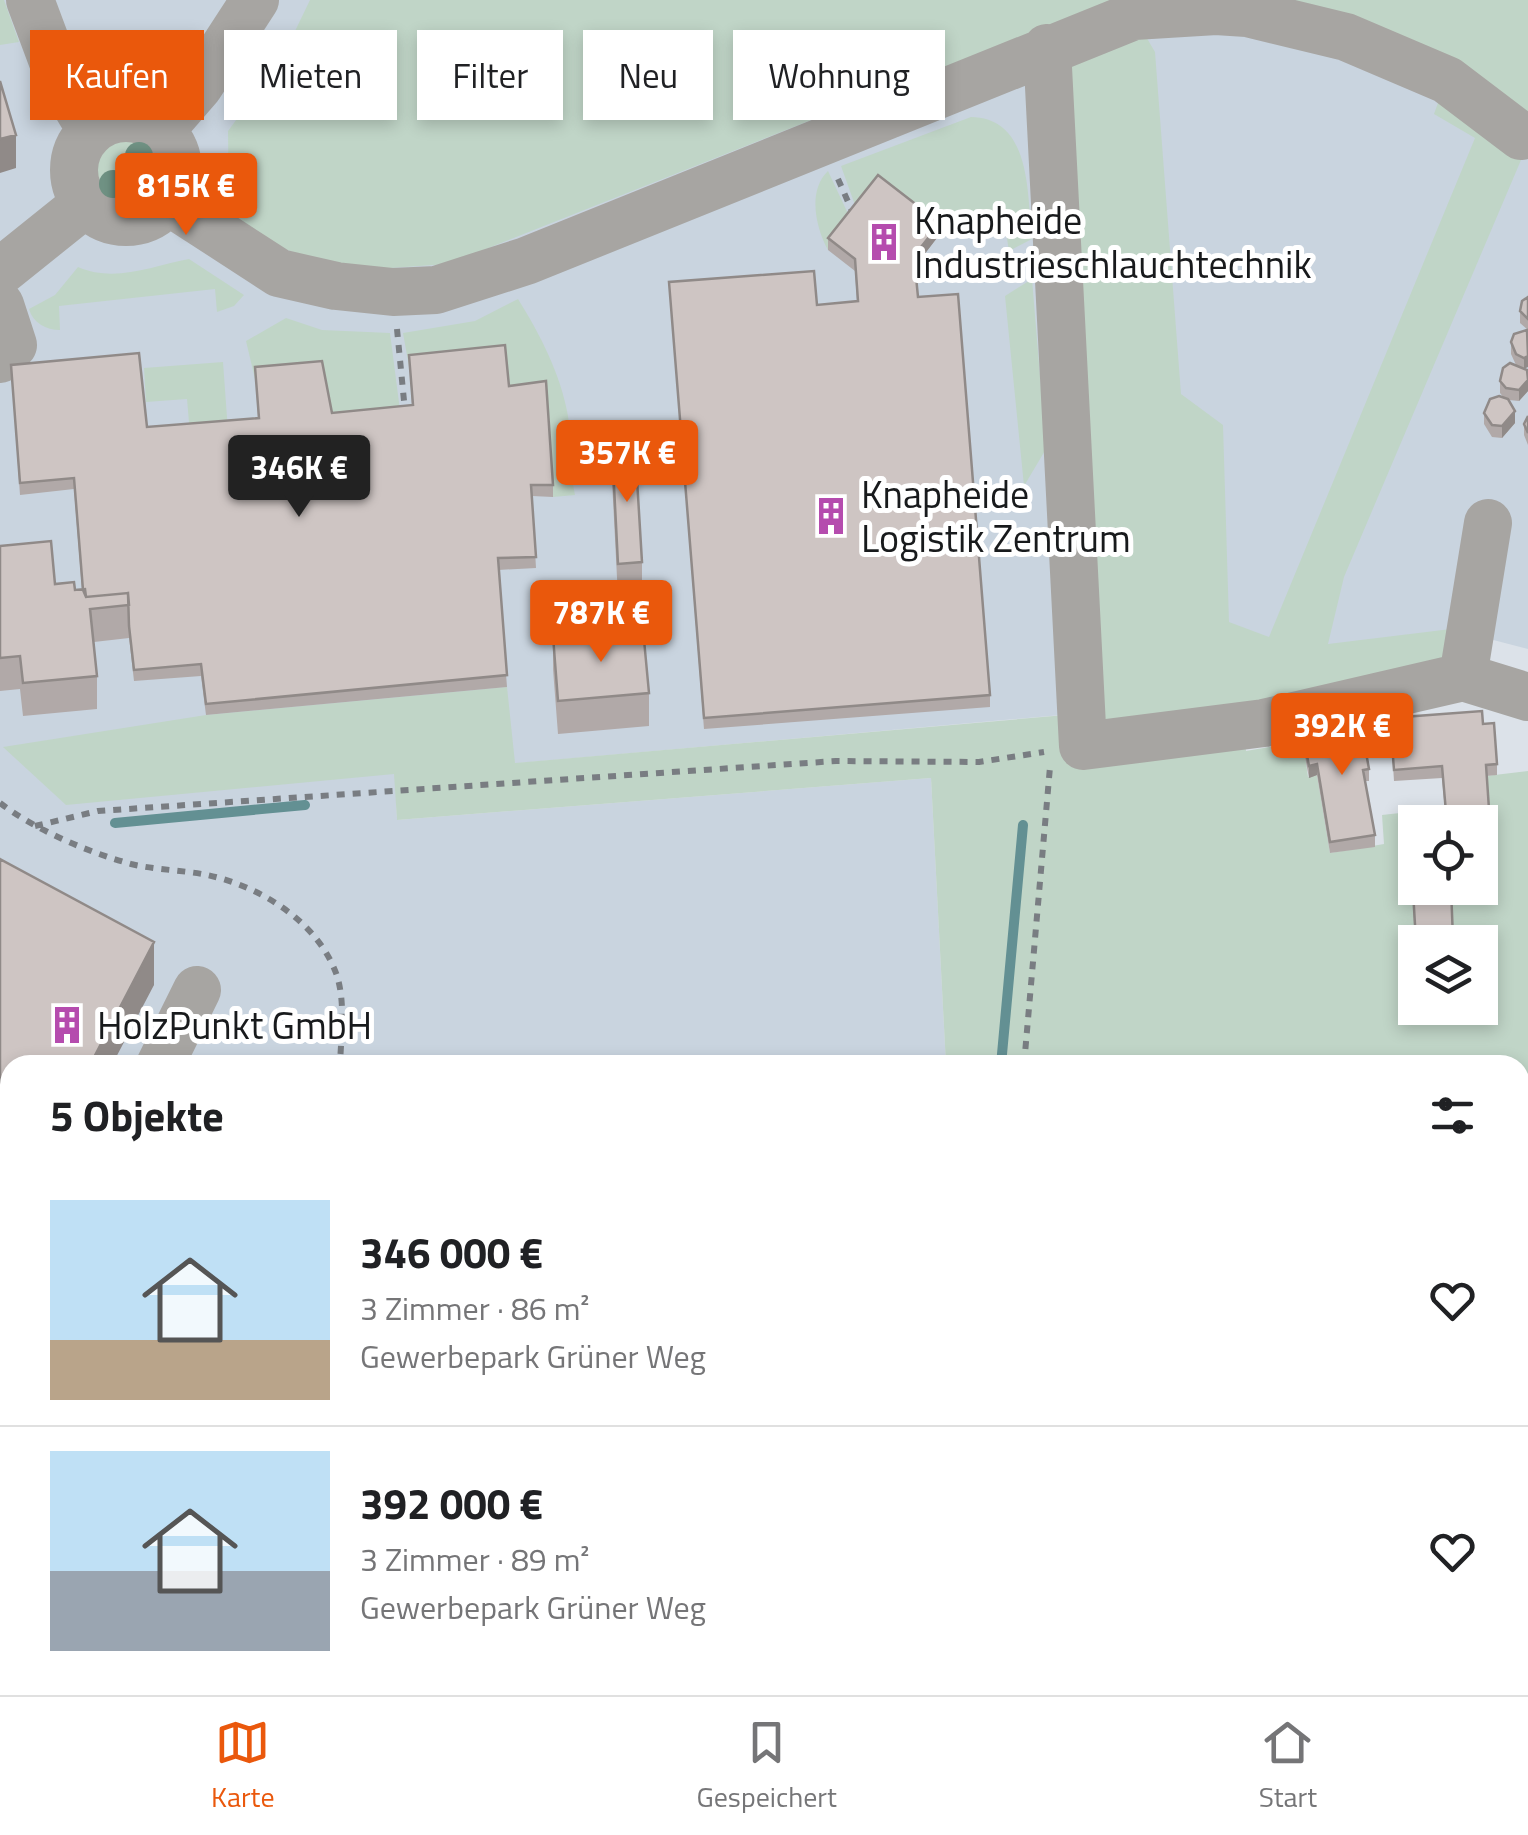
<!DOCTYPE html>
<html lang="de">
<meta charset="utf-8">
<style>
body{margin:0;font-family:"Titillium Web",sans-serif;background:#f6f6f6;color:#202124;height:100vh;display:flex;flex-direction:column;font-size:38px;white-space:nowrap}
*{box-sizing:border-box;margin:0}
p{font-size:32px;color:#757577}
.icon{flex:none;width:55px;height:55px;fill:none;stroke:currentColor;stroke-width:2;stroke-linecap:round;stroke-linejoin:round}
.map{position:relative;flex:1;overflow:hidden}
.drawer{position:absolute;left:0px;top:1055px;width:1530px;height:640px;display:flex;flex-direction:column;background:#fff;border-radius:30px 30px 0 0;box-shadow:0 5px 15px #0003}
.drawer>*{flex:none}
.banner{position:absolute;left:30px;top:30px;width:1000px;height:90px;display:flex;gap:20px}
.fabs{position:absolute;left:1398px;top:805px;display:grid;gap:20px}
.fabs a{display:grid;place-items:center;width:100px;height:100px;border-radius:0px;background:#fff;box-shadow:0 5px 15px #0003;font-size:50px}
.price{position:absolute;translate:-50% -85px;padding:0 22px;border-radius:10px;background:#ea580c;color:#fff;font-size:32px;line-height:65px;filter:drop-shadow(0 2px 5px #0008)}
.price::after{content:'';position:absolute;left:50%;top:60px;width:30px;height:22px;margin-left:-15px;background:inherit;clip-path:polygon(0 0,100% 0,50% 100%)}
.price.selected{background:#222;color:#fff}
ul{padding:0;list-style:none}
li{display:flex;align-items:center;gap:30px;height:250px;padding:0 50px}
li+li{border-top:2px solid #e0e0e0}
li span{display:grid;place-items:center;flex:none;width:280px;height:200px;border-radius:0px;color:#555}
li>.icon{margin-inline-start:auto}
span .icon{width:120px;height:120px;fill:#fffc;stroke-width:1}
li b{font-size:42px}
h2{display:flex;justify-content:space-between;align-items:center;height:120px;padding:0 50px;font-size:42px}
.pill{padding:0 35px;border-radius:0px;background:#fff;box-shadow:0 5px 15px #0003;font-size:35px;line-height:90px}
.pill.selected{background:#ea580c;color:#fff}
.dock{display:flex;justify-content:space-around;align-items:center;height:140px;border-top:2px solid #e0e0e0;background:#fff;font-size:28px;color:#757577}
.dock a{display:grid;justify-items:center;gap:5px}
.dock .selected{color:#ea580c}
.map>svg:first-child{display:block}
.built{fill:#c9d4df}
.green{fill:#c0d5c7;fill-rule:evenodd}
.water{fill:#639093}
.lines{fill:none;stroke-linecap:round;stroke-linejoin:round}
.stream{stroke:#639093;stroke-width:10}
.path{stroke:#797d82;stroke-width:6;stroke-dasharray:8 8;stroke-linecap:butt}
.minor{stroke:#a7a5a2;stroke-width:48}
.rail{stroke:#53565a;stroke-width:8;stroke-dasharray:20 10;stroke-linecap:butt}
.tree{fill:#6f9183}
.wall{fill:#b1a9a8}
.shaded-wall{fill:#908a88}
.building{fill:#cec5c3;stroke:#908a88;stroke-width:2.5}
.labels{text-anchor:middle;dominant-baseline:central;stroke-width:10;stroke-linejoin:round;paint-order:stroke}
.poi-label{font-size:38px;fill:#181a1c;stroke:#fff;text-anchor:start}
</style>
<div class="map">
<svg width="1528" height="1695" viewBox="0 0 1528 1695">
<rect width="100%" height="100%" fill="#dce2e9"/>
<path class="built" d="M0,0H1528V649L1451,629L1242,699L395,774L397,820L931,778L946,1065H10V1685H562L557,1695H0Z
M1528,1475V1680L1521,1695H1440L1445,1685H1520V1496Z"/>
<path class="green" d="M0,0H4L19,42L0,45Z
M310,0H1134L1106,3L448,264L348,271L273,245L229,219L228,131L282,58Z
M1263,0H1528V122L1455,88L1521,160L1344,577L1328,644L1451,629L1445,680L1243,709L1246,751L1303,741L1308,777L1317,775L1330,853L1384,844L1382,815L1445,808L1446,822H1415V888H1480V822H1461L1486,776L1528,771V1333L1520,1353V1065H946L931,778L397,820L394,774L66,805L3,747L206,715L507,687L515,763L1100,712L1047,48L1134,16L1155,52L1181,394L1223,425L1229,622L1269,637L1475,138L1434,114L1446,81ZM1415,942H1480V1008H1415Z
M971,117C1032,118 1027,195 1032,239L1009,251L1004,220L950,223L940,234L855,205L841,166Z
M96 170a31 31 0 1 1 62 0a31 31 0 1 1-62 0Z
M828,171L851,220L828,250C816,228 807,191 828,171Z
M189,259L244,295L234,306L217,312L215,289L59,306L60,330C46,330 33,323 29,309L55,295L78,267C115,283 152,266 189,259Z
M1032,279L1046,449L1024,486L1005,296Z
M518,299C540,334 561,375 568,416C572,442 569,469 575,495L553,497L546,393L409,366L403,333L475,321Z
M286,318L322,330L390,333L401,418L332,425L322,373L255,379L246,341Z
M223,362L228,431L190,434L187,399L146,402L144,368Z
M0,1537L10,1542V1685H214L209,1695H0Z
M562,1685H1445L1440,1695H557Z"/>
<path class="water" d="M1149,1685H1280L1275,1695H1138Z"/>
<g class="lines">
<path class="stream" d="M115,823L305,805
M1001,1065L1023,825
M881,1695L886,1685"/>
<path class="path" d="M838,179L853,213
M397,329L405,411
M0,803C36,830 87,852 131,864C156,870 183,870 207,875C259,886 316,920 336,973C346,1001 341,1036 340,1065
M35,826L98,811L836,761L979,762L1044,752
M1024,1065L1050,767
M903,1695L908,1685"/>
<path class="minor" d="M30,0L58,75L91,130
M1047,48L1083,746L1264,723L1463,677L1528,697
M74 170a52 52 0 1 1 104 0a52 52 0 1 1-104 0Z
M160,131L199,86L255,0
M168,201L279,273L336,286L393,292L436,290L526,261L1134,16L1216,11L1247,13L1346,37L1447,80L1521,136
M0,272L86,203
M0,305L13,345L0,359
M1463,677L1488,523
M160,1065L197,990
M0,1197L10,1202
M1520,1377L1528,1358
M242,1695L248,1685
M1379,1695L1383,1685"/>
<path class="rail" d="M1520,1549L1528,1529
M1459,1695L1464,1685"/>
</g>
<g class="tree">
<circle cx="139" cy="156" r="14"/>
<circle cx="113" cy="184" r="14"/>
</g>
<path class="wall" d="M940,234L915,266L918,297L990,695V707L704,729L669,282L817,305L857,302L855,271L828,250V238Z
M1528,297V330L1520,323V311Z
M1527,330L1524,369L1528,377V391L1519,401L1509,400L1515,423L1502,438L1492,437L1484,424V413L1504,398L1500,393V381L1516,365L1511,354V342Z
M409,355L509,386L553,485V497L532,496L536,568L498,570L507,687L206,715L201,676L134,681L129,637V638L94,642L97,676V709L23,716L20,689L0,691V546L55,584L75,590H82L74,489L20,495L11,365L147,427L258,418L255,367L332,413L412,406Z
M1528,416V445L1524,435V424Z
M612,447L642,562V595L618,597L612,480Z
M553,636L649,693V726L558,734L553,669Z
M1390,718L1483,724L1497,764V775L1486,776L1489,820L1446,822L1442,778L1394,781Z
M1302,729L1369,769V781H1365L1375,835V847L1330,853L1317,775L1309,778L1302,741Z
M1410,854L1451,888L1453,942H1415Z
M0,859L154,985L10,1065V1132L0,1126Z
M1312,1685H1359L1354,1695H1330Z"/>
<path class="shaded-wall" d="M16,135V168L0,173V139Z
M940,223V234L914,268V256Z
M1528,356V367L1524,369V358Z
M1528,380V391L1519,401V390Z
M1515,411V423L1502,438V426Z
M1317,764V775L1309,778V766Z
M154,942V985L112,1065H90Z
M1353,1685H1359L1354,1695H1349Z"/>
<path class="building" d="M0,81L16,135L0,139Z
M878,175L940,223L914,256L918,297L958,294L990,695L704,718L669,282L814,271L817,305L858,301L855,259L828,238Z
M1528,297V319L1520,311L1522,301Z
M1527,330L1528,356L1524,358L1516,354L1511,342L1514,334Z
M505,345L509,386L546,381L553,485H531L536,557L498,558L507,675L206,704L201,664L134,670L129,626L128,593L86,597L83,590L74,478L20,483L11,365L139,353L147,427L259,418L255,367L322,361L332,413L413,405L409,355Z
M1510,363L1527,370L1528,380L1519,390L1506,388L1500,381L1503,368Z
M1499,396L1508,399L1515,411L1502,426L1492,425L1484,413L1490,399Z
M1528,416V433L1524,424Z
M635,446L642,562L618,564L612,447Z
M51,541L55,584L74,582L75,590L85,589L86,597L128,593L129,605L90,609L97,676L23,683L20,656L0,658V546Z
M643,629L649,693L558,701L553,636Z
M1482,711L1483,724L1494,723L1497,764L1486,765L1489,809L1446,812L1442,766L1394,770L1390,718Z
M1360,719L1369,769L1363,770L1375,835L1330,842L1317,764L1309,766L1302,729Z
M1410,842H1415V888H1451L1453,939L1416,941Z
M0,859L154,942L90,1065H10V1088L0,1083Z
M1333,1685H1353L1349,1694Z"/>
<defs>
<g id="building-bare" transform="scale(3)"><path d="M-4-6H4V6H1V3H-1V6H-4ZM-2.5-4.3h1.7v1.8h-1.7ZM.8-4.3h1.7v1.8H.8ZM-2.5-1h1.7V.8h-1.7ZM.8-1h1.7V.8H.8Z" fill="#b54cae" stroke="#fff" stroke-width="2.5" paint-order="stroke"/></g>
</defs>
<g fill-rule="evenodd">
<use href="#building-bare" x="884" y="242"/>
<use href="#building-bare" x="831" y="516"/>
<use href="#building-bare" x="67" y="1025"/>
</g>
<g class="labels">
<g class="poi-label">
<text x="914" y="220">Knapheide<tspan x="914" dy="44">Industrieschlauchtechnik</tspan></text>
<text x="861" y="494">Knapheide<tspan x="861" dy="44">Logistik Zentrum</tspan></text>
<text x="97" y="1025">HolzPunkt GmbH</text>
</g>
</g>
</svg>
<div class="fabs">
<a><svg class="icon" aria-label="locate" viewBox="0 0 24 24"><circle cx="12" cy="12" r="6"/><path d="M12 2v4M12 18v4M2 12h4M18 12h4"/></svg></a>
<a><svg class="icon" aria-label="layers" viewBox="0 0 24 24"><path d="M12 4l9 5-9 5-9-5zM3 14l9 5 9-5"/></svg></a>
</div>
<b class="price" style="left:186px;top:238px">815K €</b>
<b class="price" style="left:627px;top:505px">357K €</b>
<b class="price selected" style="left:299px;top:520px">346K €</b>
<b class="price" style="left:601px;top:665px">787K €</b>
<b class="price" style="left:1342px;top:778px">392K €</b>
<div class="banner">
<a class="pill selected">Kaufen</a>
<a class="pill">Mieten</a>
<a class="pill">Filter</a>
<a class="pill">Neu</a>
<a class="pill">Wohnung</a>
</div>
<section class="drawer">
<h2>5 Objekte<svg class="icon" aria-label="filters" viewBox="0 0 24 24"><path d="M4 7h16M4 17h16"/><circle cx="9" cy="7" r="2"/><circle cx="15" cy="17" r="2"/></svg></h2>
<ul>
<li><span style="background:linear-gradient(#bfe0f5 70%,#b9a48a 0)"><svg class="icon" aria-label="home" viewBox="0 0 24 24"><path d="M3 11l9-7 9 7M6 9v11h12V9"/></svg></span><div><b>346 000 €</b><p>3 Zimmer · 86 m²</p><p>Gewerbepark Grüner Weg</p></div><svg class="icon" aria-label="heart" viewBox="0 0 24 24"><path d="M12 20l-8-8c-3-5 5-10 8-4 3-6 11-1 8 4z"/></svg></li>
<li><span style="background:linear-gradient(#bfe0f5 60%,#9aa5b1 0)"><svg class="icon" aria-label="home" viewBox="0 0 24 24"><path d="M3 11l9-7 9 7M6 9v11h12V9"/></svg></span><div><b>392 000 €</b><p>3 Zimmer · 89 m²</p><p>Gewerbepark Grüner Weg</p></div><svg class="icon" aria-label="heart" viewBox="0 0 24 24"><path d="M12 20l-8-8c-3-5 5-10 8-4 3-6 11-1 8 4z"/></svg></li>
</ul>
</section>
</div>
<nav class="dock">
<a class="selected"><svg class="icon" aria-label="map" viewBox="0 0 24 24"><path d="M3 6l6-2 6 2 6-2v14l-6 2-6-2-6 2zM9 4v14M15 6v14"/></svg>Karte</a>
<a><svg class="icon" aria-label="saved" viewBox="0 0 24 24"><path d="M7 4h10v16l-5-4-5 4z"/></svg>Gespeichert</a>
<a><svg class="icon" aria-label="home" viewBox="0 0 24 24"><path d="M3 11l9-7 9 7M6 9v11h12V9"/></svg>Start</a>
</nav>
